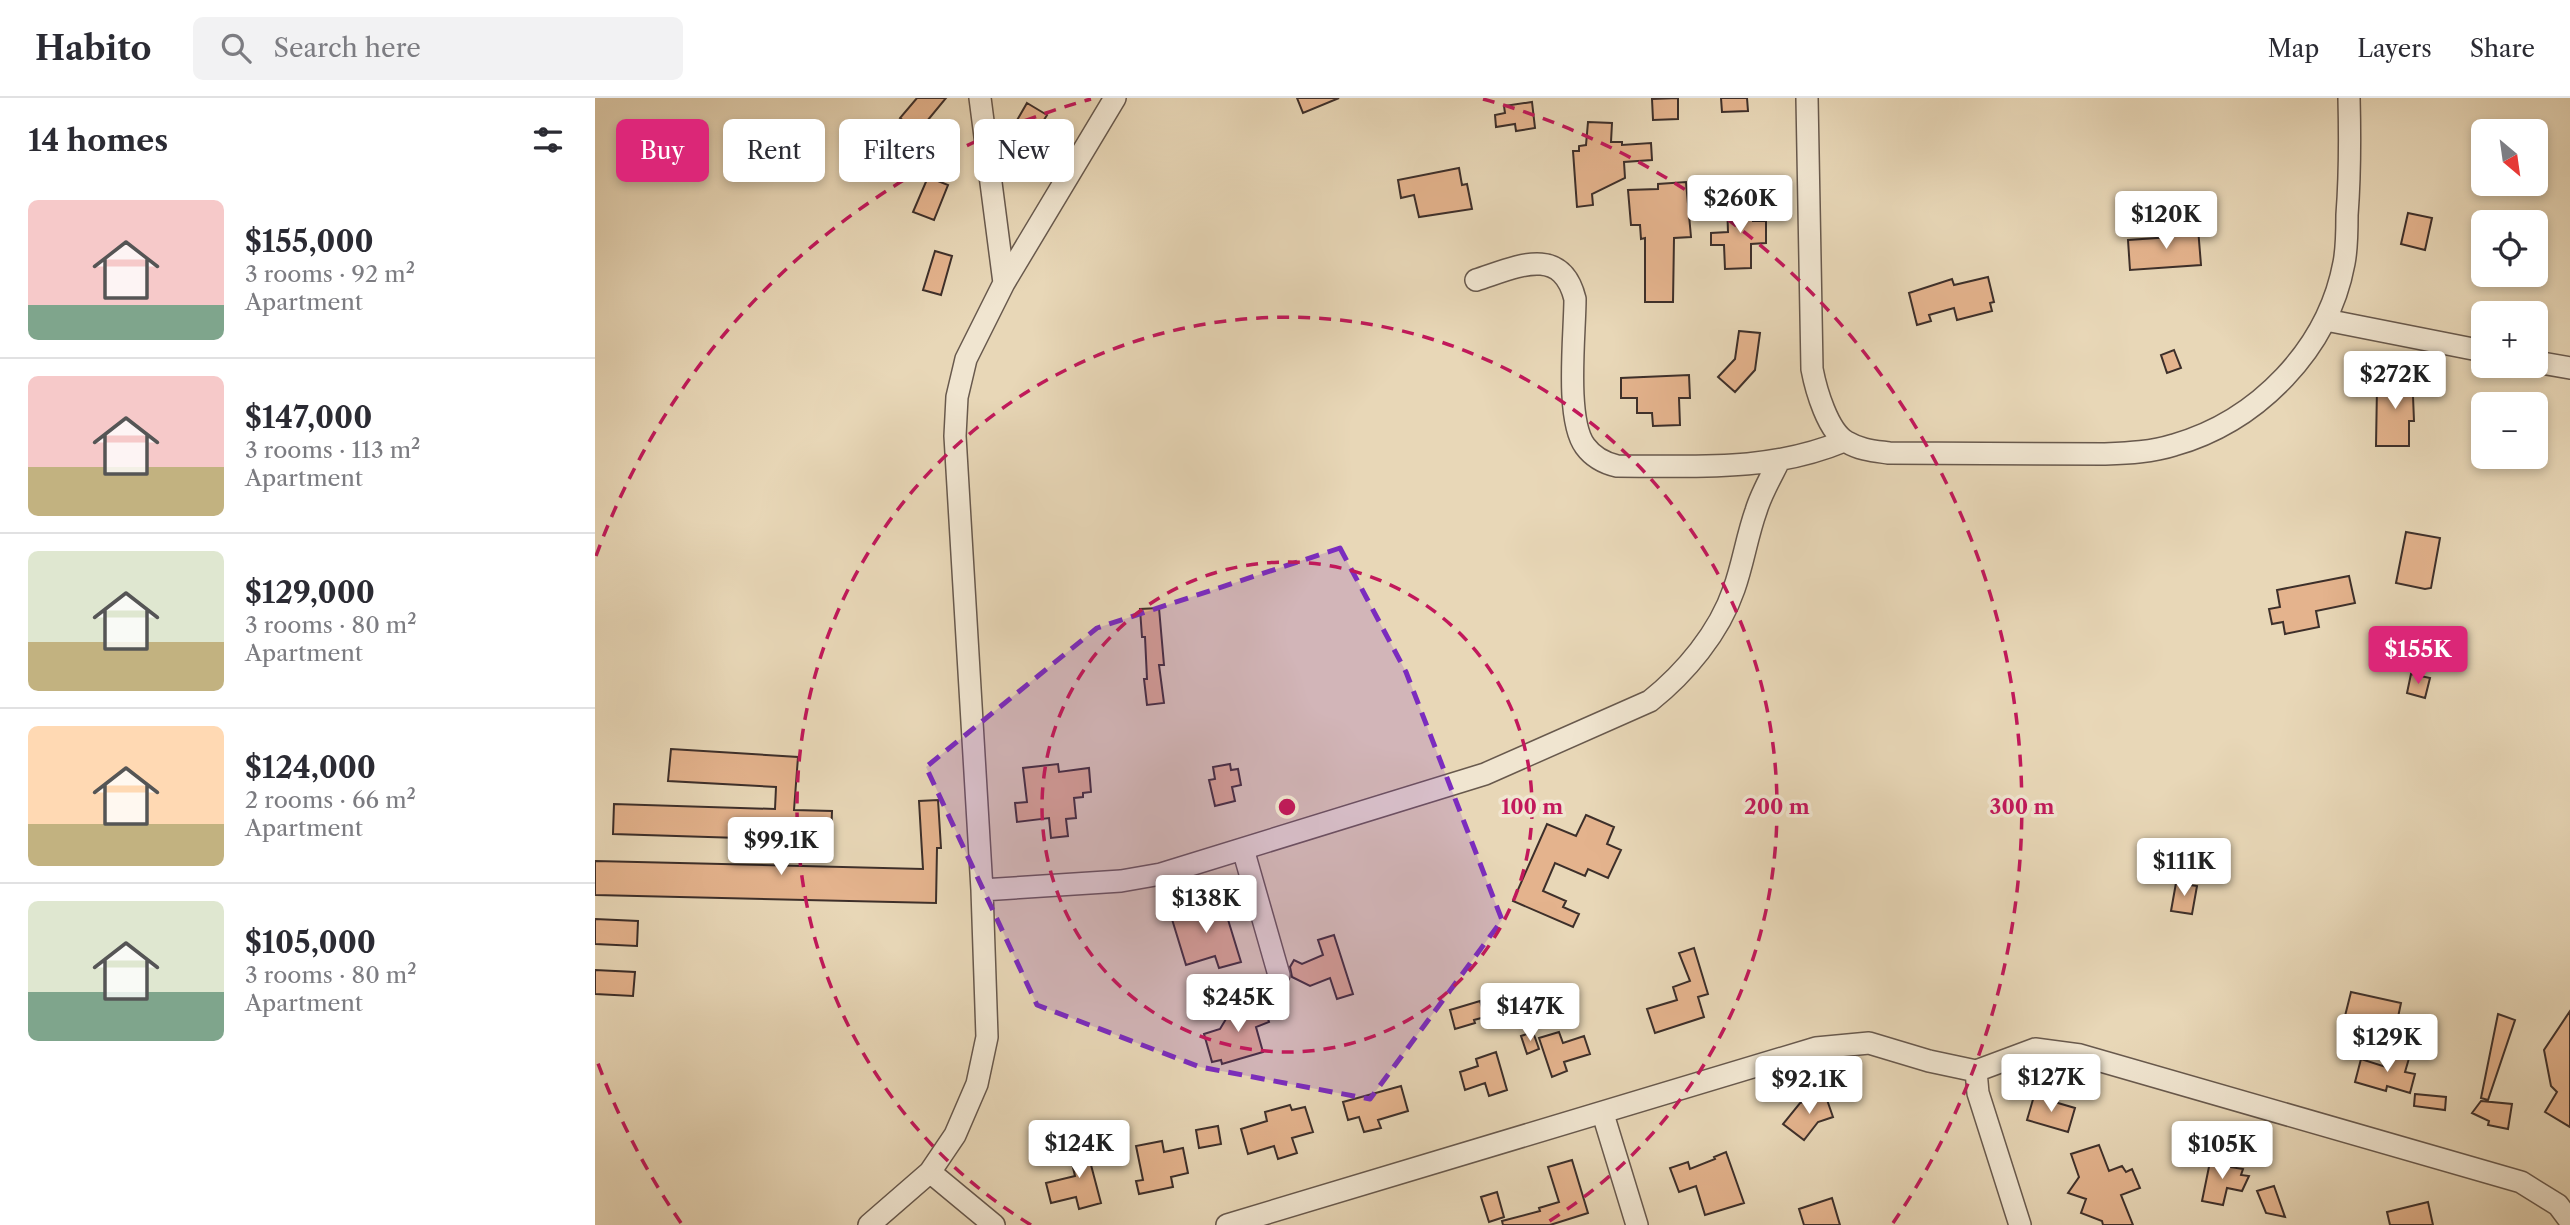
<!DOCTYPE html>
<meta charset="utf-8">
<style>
body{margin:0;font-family:"Libre Caslon Text",serif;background:#f2f2f3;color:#2b2b33;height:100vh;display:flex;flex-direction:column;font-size:26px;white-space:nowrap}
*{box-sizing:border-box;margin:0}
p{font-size:23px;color:#7c7c81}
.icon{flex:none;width:38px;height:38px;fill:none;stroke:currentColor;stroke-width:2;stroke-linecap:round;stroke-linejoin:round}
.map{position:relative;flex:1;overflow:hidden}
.sheet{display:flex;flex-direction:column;background:#fff;width:595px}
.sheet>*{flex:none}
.top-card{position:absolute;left:21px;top:21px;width:665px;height:63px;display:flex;gap:14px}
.needle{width:46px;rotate:151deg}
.buttons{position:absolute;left:1876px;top:21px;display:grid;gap:14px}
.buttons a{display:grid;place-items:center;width:77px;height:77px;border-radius:10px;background:#fff;box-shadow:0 4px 10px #0003;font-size:35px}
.price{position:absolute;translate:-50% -60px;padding:0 16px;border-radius:7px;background:#fff;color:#222;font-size:23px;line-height:46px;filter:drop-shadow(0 2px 4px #0008)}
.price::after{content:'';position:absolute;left:50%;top:42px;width:21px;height:16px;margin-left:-10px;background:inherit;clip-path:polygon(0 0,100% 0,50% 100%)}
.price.selected{background:#db2777;color:#fff}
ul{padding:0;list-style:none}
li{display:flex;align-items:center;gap:21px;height:175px;padding:0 28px}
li+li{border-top:2px solid #e1e1e2}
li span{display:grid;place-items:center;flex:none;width:196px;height:140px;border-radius:10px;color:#555}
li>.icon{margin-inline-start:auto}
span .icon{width:84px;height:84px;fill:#fffc;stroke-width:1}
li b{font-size:30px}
h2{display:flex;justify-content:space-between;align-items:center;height:84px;padding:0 28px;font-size:30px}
.chip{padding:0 24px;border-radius:10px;background:#fff;box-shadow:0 4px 10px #0003;font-size:24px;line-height:63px}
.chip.selected{background:#db2777;color:#fff}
header{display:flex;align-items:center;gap:42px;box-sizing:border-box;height:98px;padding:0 35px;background:#fff;border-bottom:2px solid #e1e1e2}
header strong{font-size:33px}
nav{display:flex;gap:38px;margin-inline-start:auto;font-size:24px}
.search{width:490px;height:63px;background:#f2f2f3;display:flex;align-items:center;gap:18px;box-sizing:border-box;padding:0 24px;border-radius:10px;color:#7c7c81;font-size:26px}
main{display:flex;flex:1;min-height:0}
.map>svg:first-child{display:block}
.building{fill:#e4b38d;stroke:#3d2f2a;stroke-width:2}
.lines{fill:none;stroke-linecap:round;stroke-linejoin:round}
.minor-casing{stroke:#68594d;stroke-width:24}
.minor{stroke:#f0e5d0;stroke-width:21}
.marked{fill:#7b2cbf;fill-opacity:0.2;stroke:#7b2cbf;stroke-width:5;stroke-dasharray:14 9;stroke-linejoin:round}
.ring{fill:none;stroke:#c2185b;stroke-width:3.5;stroke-dasharray:12 9}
.centre{fill:#c2185b;stroke:#f0e5d0;stroke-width:3.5}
.ring-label{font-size:21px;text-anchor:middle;font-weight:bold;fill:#c2185b;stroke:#f0e5d0;stroke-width:7;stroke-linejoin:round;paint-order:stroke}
</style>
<header>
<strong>Habito</strong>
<div class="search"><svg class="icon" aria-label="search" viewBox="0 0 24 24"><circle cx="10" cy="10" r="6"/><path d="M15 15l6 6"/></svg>Search here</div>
<nav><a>Map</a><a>Layers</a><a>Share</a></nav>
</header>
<main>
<section class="sheet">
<h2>14 homes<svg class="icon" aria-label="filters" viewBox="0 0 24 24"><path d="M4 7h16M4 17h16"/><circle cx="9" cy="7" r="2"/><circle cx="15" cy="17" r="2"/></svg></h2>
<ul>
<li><span style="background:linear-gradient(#f6c9c9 75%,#7fa58c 0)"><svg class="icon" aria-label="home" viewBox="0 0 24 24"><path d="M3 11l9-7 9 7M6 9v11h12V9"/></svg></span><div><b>$155,000</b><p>3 rooms · 92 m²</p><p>Apartment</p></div></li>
<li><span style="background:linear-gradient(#f6c9c9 65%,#c2b280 0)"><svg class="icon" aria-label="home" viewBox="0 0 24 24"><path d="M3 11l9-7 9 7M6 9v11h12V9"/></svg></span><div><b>$147,000</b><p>3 rooms · 113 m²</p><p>Apartment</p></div></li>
<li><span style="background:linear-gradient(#dfe7d0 65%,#c2b280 0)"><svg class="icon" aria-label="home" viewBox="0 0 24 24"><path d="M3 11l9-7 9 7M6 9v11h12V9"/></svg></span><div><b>$129,000</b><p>3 rooms · 80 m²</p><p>Apartment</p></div></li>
<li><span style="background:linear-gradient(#ffd9b3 70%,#c2b280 0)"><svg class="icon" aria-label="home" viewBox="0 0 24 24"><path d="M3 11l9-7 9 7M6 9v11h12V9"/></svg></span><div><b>$124,000</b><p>2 rooms · 66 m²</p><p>Apartment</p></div></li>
<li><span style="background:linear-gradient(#dfe7d0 65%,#7fa58c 0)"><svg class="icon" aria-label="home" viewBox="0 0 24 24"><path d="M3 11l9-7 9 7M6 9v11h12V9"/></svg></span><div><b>$105,000</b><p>3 rooms · 80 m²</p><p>Apartment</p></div></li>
</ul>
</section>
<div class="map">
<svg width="1975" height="1127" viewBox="0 0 1975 1127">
<rect width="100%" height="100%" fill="#e8d7b7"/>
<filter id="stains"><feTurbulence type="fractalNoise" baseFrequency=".00286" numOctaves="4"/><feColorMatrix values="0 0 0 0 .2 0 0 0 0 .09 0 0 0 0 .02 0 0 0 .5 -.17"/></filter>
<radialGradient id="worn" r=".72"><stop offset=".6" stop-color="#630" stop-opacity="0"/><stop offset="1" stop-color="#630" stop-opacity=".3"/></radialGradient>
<path class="building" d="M322,0H351L323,34L305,20Z
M702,0H744L708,15Z
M1083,0V21L1058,22L1057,1Z
M1126,0H1152L1153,13L1127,14Z
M937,4L940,30L921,33L920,26L901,29L900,17L910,15L909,8Z
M432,5L452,17L429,54L410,43Z
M993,24L1017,25L1016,44H1027V47L1056,45L1057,62L1029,64L1030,80L997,96L998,107L982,109L978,53H984V48L991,47Z
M864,70L867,87L872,86L877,111L824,119L819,97L806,100L803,82Z
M333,79L353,87L339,122L318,114Z
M1091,84L1096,139L1079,140L1078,204H1050V140L1046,141L1045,127H1036L1033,92L1063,91V86Z
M1157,103L1158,123H1171V145L1156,146V170L1130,171L1129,147H1116V135L1133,134L1132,104Z
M1813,115L1837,120L1830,152L1806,146Z
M1603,130L1606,167L1535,172L1533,142L1576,139L1575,132Z
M340,153L357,158L346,197L328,192Z
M1393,179L1399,204L1395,205L1397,213L1362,222L1359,210L1334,217L1336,223L1322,227L1314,195L1357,181L1359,187Z
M1144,233L1165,235L1160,272L1140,294L1123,279L1140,261Z
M1579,252L1586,270L1572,275L1566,257Z
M1817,273L1819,323H1814V348H1781L1782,289H1799L1798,274Z
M1094,277L1095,300H1084L1085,327L1058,328L1057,315H1042V300H1026V280Z
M1811,434L1845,440L1836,490L1830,491L1801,485Z
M1754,478L1760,505L1721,513L1724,529L1690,536L1688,524L1677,526L1674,511L1685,509L1682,492Z
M564,510L569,567H564L569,605L552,607L549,581H552L550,539H547L545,511Z
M1816,576L1835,580L1830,600L1812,595Z
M76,651L203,659L199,712L237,713L236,743L18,736L19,706L180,711L181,689L73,683Z
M463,666L464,674L494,670L496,694L488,695V699L479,700L481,720L471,721L473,738L456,740L454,720L422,724L420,705L432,704L428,670Z
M635,666L636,672L643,671L646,687L637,689L640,703L620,708L614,682L620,681L618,669Z
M343,702L346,750H342L341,805L0,797V763L328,771L324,703Z
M991,717L1019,729L1012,746L1026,752L1013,780L993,771L990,778L960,765L948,793L971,803L968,809L984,816L978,829L918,803L952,726L981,738Z
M1581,785L1602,788L1597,816L1576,813Z
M627,802L646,864L624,870L620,858L591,867L576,818Z
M0,821L43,823L42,848L0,846Z
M739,837L758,896L742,901L735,880L715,888L697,879L695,869L699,862L707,866L728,857L723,842Z
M1099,850L1113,896L1103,899L1109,919L1060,935L1052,911L1082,902L1078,889L1095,883L1084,855Z
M0,872L40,874L38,898L0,896Z
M1756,894L1806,905L1799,938L1748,926Z
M667,902L674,924L661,929L668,954L627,966L626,962L617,964L609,936L625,931L637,911Z
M885,903L890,919L879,922L880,925L860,931L855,912Z
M1975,913V1029L1950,1014L1962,994L1956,988L1949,952Z
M1903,916L1920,922L1893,1002L1886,1000Z
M938,934L944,951L932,956L926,938Z
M964,934L968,945L989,938L995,956L969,964L972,973L957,979L944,940Z
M1800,952L1815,957L1810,974L1820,976L1815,995L1792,988L1791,993L1760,984L1766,961L1794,970Z
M901,954L912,992L894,998L890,985L870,992L865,974L883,968L881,961Z
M806,988L813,1013L783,1022L786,1030L769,1034L764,1019L753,1022L748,1004Z
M1230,996L1238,1019L1223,1024L1209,1042L1188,1026L1205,1005Z
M1820,996L1851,999L1850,1012L1819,1008Z
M1439,998L1480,1010L1473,1034L1432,1022Z
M1886,1003L1917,1006L1913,1031L1893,1027L1894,1023L1877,1015Z
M695,1007L697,1012L710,1009L718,1034L697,1040L702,1055L683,1061L679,1048L653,1056L646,1031L672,1023L670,1014Z
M623,1028L626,1046L604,1050L601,1032Z
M567,1043L569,1054L588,1050L593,1075L576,1079L578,1089L544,1096L541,1083L548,1082L541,1048Z
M1504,1047L1514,1073L1527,1068L1531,1074L1537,1071L1545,1090L1526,1097L1538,1127H1508L1507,1123L1486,1115L1491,1101L1473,1095L1484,1079L1476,1056Z
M509,1049L512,1063L496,1067L506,1105L484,1111L481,1099L456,1105L451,1085L480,1078L475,1057Z
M1131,1054L1149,1105L1110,1117L1101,1088L1084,1094L1075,1070L1093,1064L1095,1071L1120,1061L1119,1059Z
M1616,1059L1636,1063L1635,1069L1648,1071L1646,1077L1654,1078L1647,1093L1632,1090L1628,1107L1607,1103Z
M977,1062L993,1115L955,1127H908L907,1123L945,1113L944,1110L964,1104L953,1069Z
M1679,1088L1690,1119L1671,1115L1662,1093Z
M902,1094L909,1119L894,1124L886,1099Z
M1237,1100L1245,1127H1209L1204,1111Z
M1833,1104L1838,1127H1795L1792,1114Z"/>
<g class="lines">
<g class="minor-casing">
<path id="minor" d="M385,0L409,185
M1212,0L1217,271C1221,292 1233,334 1252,344C1265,352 1280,353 1294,355L1510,356C1534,355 1557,354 1579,347C1663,323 1733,251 1749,165C1752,150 1752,133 1752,117C1755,78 1755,39 1754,0
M881,182C919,170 966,145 980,201C980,236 970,321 990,348C998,359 1009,365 1022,368C1100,368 1175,374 1249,343
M1731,222L1888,253
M1941,264L1975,270
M648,751L684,877
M387,792L526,783L566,776L890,676L1055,603C1090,575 1124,535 1139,491C1148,466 1152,438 1161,413C1166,396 1176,379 1184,363
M1008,1016L1042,1127
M335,1074L399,1127
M274,1127L335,1074L360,1037L382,986L392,939L387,792L360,338L362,299L371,261L409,185L520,0
M632,1127L1221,950L1274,945L1334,963L1381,973
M1425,1127L1383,995L1381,973L1440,951L1485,957L1926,1084L1963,1107L1975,1123"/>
</g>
<use href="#minor" class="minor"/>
</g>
<path class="marked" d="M745,450L811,574L907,822L775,1001L605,969L442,907L331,669L502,530Z"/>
<g class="ring">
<circle cx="692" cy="709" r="245"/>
<path d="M436 1127A490 490 0 1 1 948 1127"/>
<path d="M86 1125A735 735 0 0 1 1 960M1 458A735 735 0 0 1 496 1M888 1A735 735 0 0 1 1298 1125"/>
</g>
<circle cx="692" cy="709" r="10" class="centre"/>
<g class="ring-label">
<text x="937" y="716">100 m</text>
<text x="1182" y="716">200 m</text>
<text x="1427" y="716">300 m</text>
</g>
<rect width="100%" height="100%" filter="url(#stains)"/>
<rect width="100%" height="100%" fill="url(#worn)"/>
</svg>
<div class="buttons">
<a><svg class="needle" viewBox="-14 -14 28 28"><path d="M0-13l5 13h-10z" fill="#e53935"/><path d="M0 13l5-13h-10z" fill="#7c7c81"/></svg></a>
<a><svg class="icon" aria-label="locate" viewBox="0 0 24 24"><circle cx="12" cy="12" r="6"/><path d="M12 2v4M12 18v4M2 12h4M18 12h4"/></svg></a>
<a>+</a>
<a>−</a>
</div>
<b class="price" style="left:1145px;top:137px">$260K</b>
<b class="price" style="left:1571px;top:153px">$120K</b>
<b class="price" style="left:1800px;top:313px">$272K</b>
<b class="price selected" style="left:1823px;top:588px">$155K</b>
<b class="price" style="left:186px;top:779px">$99.1K</b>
<b class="price" style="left:1589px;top:800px">$111K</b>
<b class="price" style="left:611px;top:837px">$138K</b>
<b class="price" style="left:643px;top:936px">$245K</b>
<b class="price" style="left:935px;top:945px">$147K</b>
<b class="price" style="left:1792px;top:976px">$129K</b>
<b class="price" style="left:1456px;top:1016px">$127K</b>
<b class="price" style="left:1214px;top:1018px">$92.1K</b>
<b class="price" style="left:484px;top:1082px">$124K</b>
<b class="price" style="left:1627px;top:1083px">$105K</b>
<div class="top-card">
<a class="chip selected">Buy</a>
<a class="chip">Rent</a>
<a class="chip">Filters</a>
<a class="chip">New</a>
</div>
</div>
</main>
